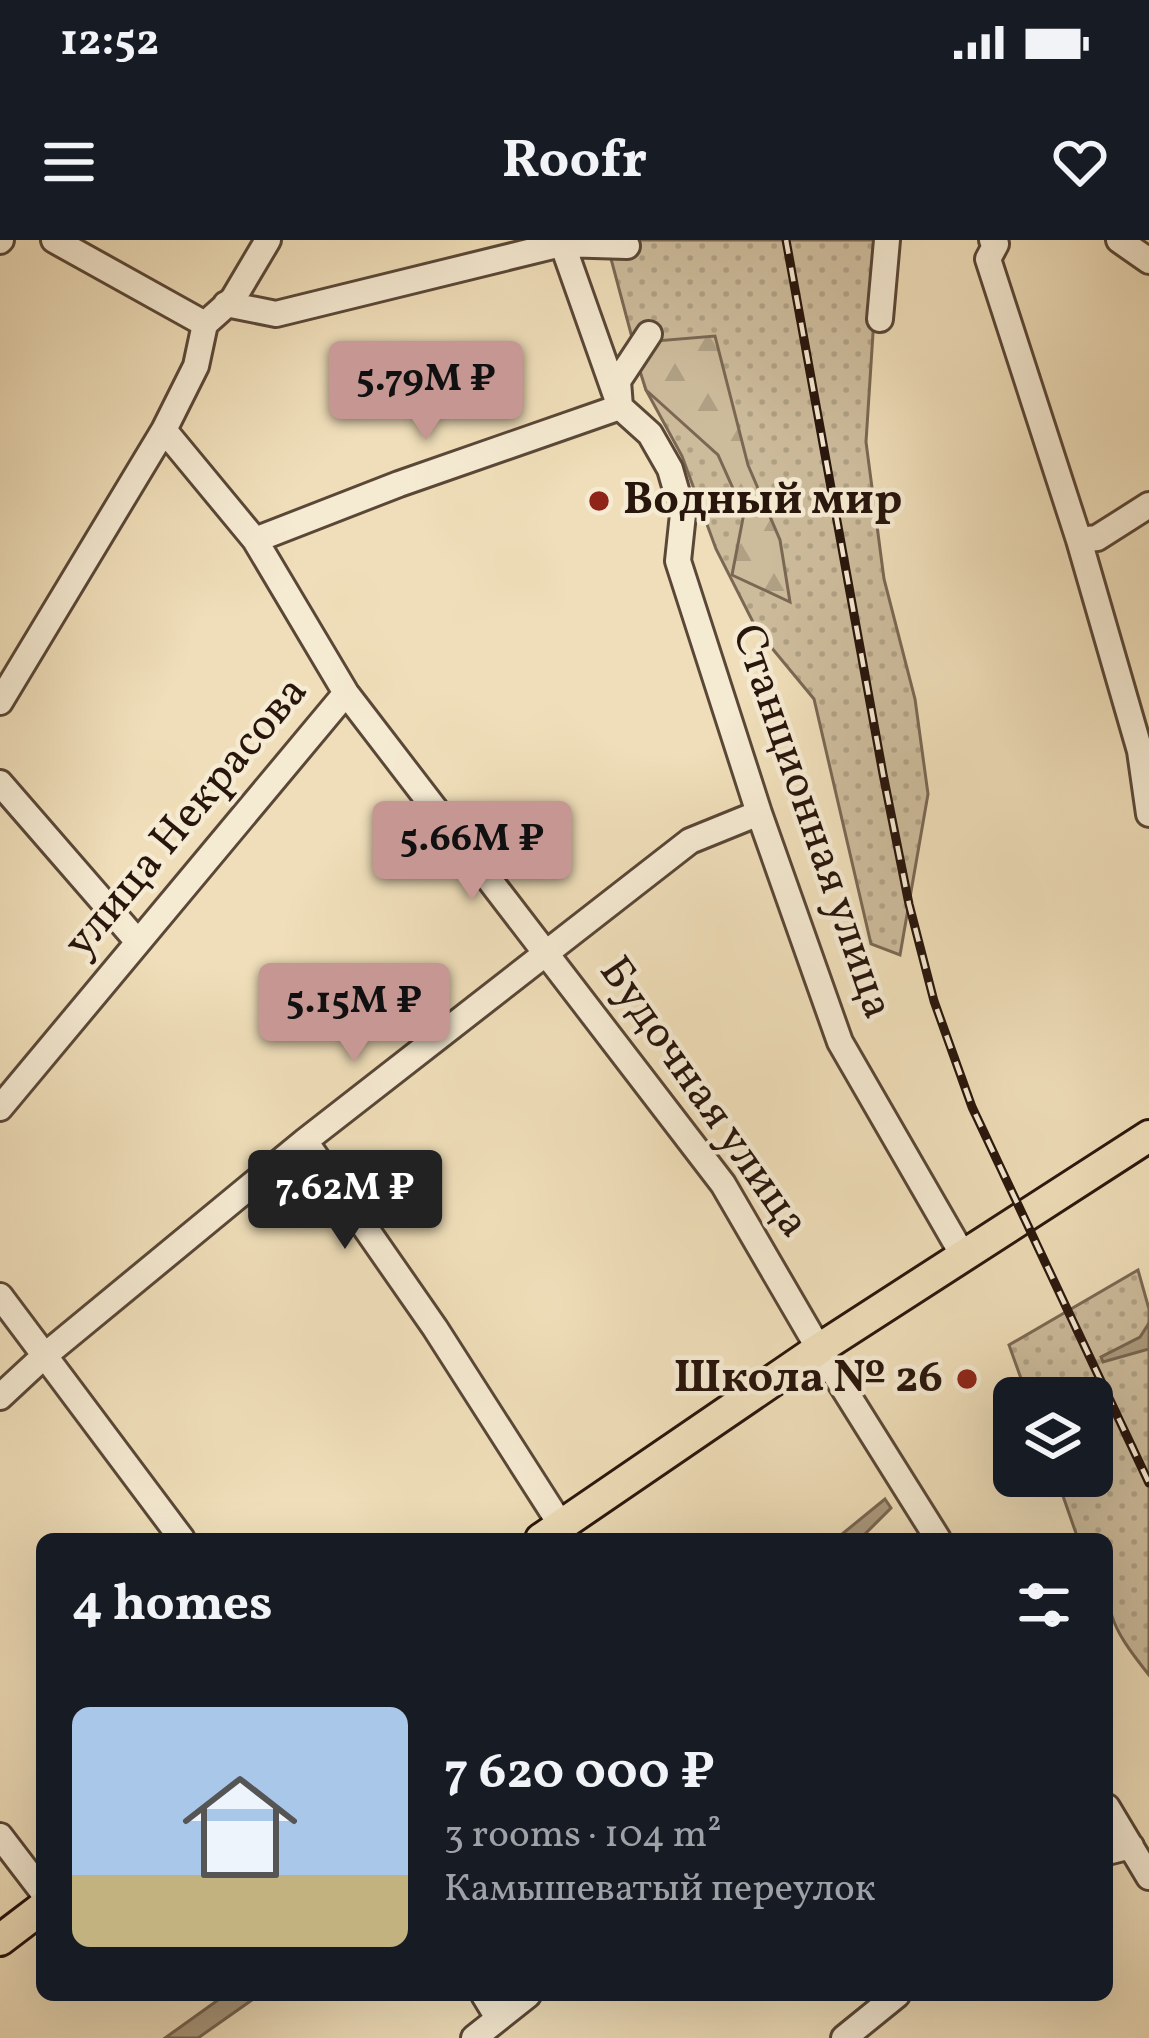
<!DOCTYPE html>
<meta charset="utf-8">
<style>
body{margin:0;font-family:Vollkorn,serif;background:#20242c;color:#f1f3f6;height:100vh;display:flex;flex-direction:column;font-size:45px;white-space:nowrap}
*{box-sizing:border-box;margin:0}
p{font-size:39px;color:#9ea1a6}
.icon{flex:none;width:66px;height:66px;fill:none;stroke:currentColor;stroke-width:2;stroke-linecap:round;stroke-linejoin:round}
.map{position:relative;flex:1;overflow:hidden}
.details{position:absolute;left:36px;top:1293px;width:1077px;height:468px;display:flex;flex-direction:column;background:#171b24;border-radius:18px;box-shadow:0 12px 48px #0002}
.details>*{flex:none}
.tools{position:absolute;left:993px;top:1137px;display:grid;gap:24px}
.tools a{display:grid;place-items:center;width:120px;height:120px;border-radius:18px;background:#171b24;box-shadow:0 12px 48px #0002;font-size:60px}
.price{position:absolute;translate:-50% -102px;padding:0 27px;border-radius:12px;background:#c59692;color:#111;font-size:39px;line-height:78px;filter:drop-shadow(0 3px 6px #0008)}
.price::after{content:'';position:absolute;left:50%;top:72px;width:36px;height:27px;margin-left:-18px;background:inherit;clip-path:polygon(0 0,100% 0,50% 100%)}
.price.current{background:#222;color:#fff}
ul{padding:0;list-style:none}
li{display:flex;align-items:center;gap:36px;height:300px;padding:0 36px}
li+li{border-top:3px solid #363941}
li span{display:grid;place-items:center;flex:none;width:336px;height:240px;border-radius:18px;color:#555}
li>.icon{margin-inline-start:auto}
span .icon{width:144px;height:144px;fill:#fffc;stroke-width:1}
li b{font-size:51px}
h2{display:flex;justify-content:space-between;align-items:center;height:144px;padding:0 36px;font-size:51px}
.status{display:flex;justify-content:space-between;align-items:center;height:84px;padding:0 60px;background:#171b24;direction:ltr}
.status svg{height:33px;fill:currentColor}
header{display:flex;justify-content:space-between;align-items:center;height:156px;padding:0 36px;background:#171b24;font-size:54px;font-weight:700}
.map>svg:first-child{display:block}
.grass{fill:url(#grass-dots);stroke:#7a6854;stroke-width:3}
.forest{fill:url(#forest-firs);stroke:#7a6854;stroke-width:3}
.water{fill:#ab9a7e;stroke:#776550;stroke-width:3}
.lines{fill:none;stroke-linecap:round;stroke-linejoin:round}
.minor-casing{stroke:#5a4737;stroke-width:30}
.major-casing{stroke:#28150c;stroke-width:36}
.minor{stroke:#f5ead2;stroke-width:24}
.major{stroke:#efdeb9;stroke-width:30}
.rail-casing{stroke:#28150c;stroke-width:9}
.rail{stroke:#f5ead2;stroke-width:4.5;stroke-dasharray:14;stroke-linecap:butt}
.poi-dot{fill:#8f2418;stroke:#f5ead2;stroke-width:4.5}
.labels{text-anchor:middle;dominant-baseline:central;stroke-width:9;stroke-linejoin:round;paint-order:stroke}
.poi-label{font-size:45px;font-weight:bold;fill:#28150c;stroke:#f5ead2;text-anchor:start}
.street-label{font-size:45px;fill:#28150c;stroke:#f5ead2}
</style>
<div class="status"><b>12:52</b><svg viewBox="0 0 49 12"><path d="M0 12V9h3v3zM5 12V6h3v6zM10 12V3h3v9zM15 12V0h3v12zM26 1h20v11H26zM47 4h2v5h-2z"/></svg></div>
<header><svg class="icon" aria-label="menu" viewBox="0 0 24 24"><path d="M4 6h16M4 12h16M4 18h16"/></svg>Roofr<svg class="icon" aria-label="heart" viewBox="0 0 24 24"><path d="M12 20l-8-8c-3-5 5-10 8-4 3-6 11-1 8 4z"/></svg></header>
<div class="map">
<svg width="1149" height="1798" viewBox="0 0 1149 1798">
<defs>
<pattern id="grass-dots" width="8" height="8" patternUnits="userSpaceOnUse" patternTransform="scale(3)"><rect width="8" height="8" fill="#cdbc9c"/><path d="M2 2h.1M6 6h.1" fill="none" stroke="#b0a185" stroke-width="1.8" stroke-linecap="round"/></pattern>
<pattern id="forest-firs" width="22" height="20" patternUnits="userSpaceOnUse" patternTransform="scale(3)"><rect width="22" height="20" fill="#cdbc9c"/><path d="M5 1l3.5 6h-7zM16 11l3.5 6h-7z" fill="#b0a185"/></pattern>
</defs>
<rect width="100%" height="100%" fill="#efdeb9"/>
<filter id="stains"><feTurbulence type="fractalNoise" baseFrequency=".00167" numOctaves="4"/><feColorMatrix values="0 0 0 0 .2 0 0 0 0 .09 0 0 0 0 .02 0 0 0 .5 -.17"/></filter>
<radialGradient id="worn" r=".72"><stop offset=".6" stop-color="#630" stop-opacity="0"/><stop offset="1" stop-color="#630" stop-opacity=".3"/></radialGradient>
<path class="grass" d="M606,0H879L866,202L884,339L915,459L928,554L900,715L871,704L814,459L757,390L716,309L682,216L646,150Z
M1138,1030L1149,1069V1435C1103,1378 1107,1369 1107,1299H1078L1056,1236H1092V1158H1028L1009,1105Z"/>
<path class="forest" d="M715,96L748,225L780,300L790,362L732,335L744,273L718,215L646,150L631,103Z"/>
<path class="water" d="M1149,1083V1109L1103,1122L1101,1117L1140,1097Z
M885,1259L891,1268L860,1299H836Z
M225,1755H259L198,1798H165Z"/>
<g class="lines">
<g class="minor-casing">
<path id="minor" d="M54,0L205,84
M992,0L996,4L988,19L1079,300L1140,511L1149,574
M1119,0L1149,21
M0,1L1,0
M226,64L276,74L561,4L627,6
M880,79L887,0
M649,94L618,141L620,167L650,194L670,229L683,274L678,321L759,573L840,802L964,1017
M164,190L255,300L346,453L723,944L819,1109L938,1299
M255,300L399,244L620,167L561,0
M1079,300L1097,298L1149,265
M0,462L164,190L196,126L205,84L233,59L268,0
M0,543L138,702
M0,868L346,453
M305,901L435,1088L561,1285
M0,1056L182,1299
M0,1157L43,1117L305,901L690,601L759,573
M1107,1567L1149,1637
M0,1596L42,1651
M1107,1612L1131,1606
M484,1755L498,1778
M474,1798L528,1755
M844,1798L897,1755"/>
</g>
<g class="major-casing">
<path id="major" d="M541,1299L819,1109L1149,896
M0,1700L42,1668"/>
</g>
<use href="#minor" class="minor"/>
<use href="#major" class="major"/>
<g class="rail-casing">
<path id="rail" d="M786,0L883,534L909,664L934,761L972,867L1149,1243"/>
</g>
<use href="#rail" class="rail"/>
</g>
<g class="poi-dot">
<circle cx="599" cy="261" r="12"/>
<circle cx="967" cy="1139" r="12"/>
</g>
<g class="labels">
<g class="poi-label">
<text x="623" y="261">Водный мир</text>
<text x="943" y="1139" text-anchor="end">Школа № 26</text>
</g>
<g class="street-label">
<text transform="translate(187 578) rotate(-50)">улица Некрасова</text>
<text transform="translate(811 582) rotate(71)">Станционная улица</text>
<text transform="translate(703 858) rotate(55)">Будочная улица</text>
</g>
</g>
<rect width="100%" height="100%" filter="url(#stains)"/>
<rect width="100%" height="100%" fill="url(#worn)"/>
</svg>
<div class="tools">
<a><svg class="icon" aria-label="layers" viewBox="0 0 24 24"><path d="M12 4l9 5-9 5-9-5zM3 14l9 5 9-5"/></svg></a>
</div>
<b class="price" style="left:426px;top:203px">5.79M ₽</b>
<b class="price" style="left:472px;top:663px">5.66M ₽</b>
<b class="price" style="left:354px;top:825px">5.15M ₽</b>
<b class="price current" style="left:345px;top:1012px">7.62M ₽</b>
<section class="details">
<h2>4 homes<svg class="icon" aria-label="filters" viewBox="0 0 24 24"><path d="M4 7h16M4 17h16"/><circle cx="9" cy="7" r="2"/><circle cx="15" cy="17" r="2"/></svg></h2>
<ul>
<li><span style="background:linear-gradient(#a9c7e8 70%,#c2b280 0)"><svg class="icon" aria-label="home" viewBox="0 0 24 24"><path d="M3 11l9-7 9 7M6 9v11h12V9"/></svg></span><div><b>7 620 000 ₽</b><p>3 rooms · 104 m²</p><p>Камышеватый переулок</p></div></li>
</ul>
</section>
</div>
